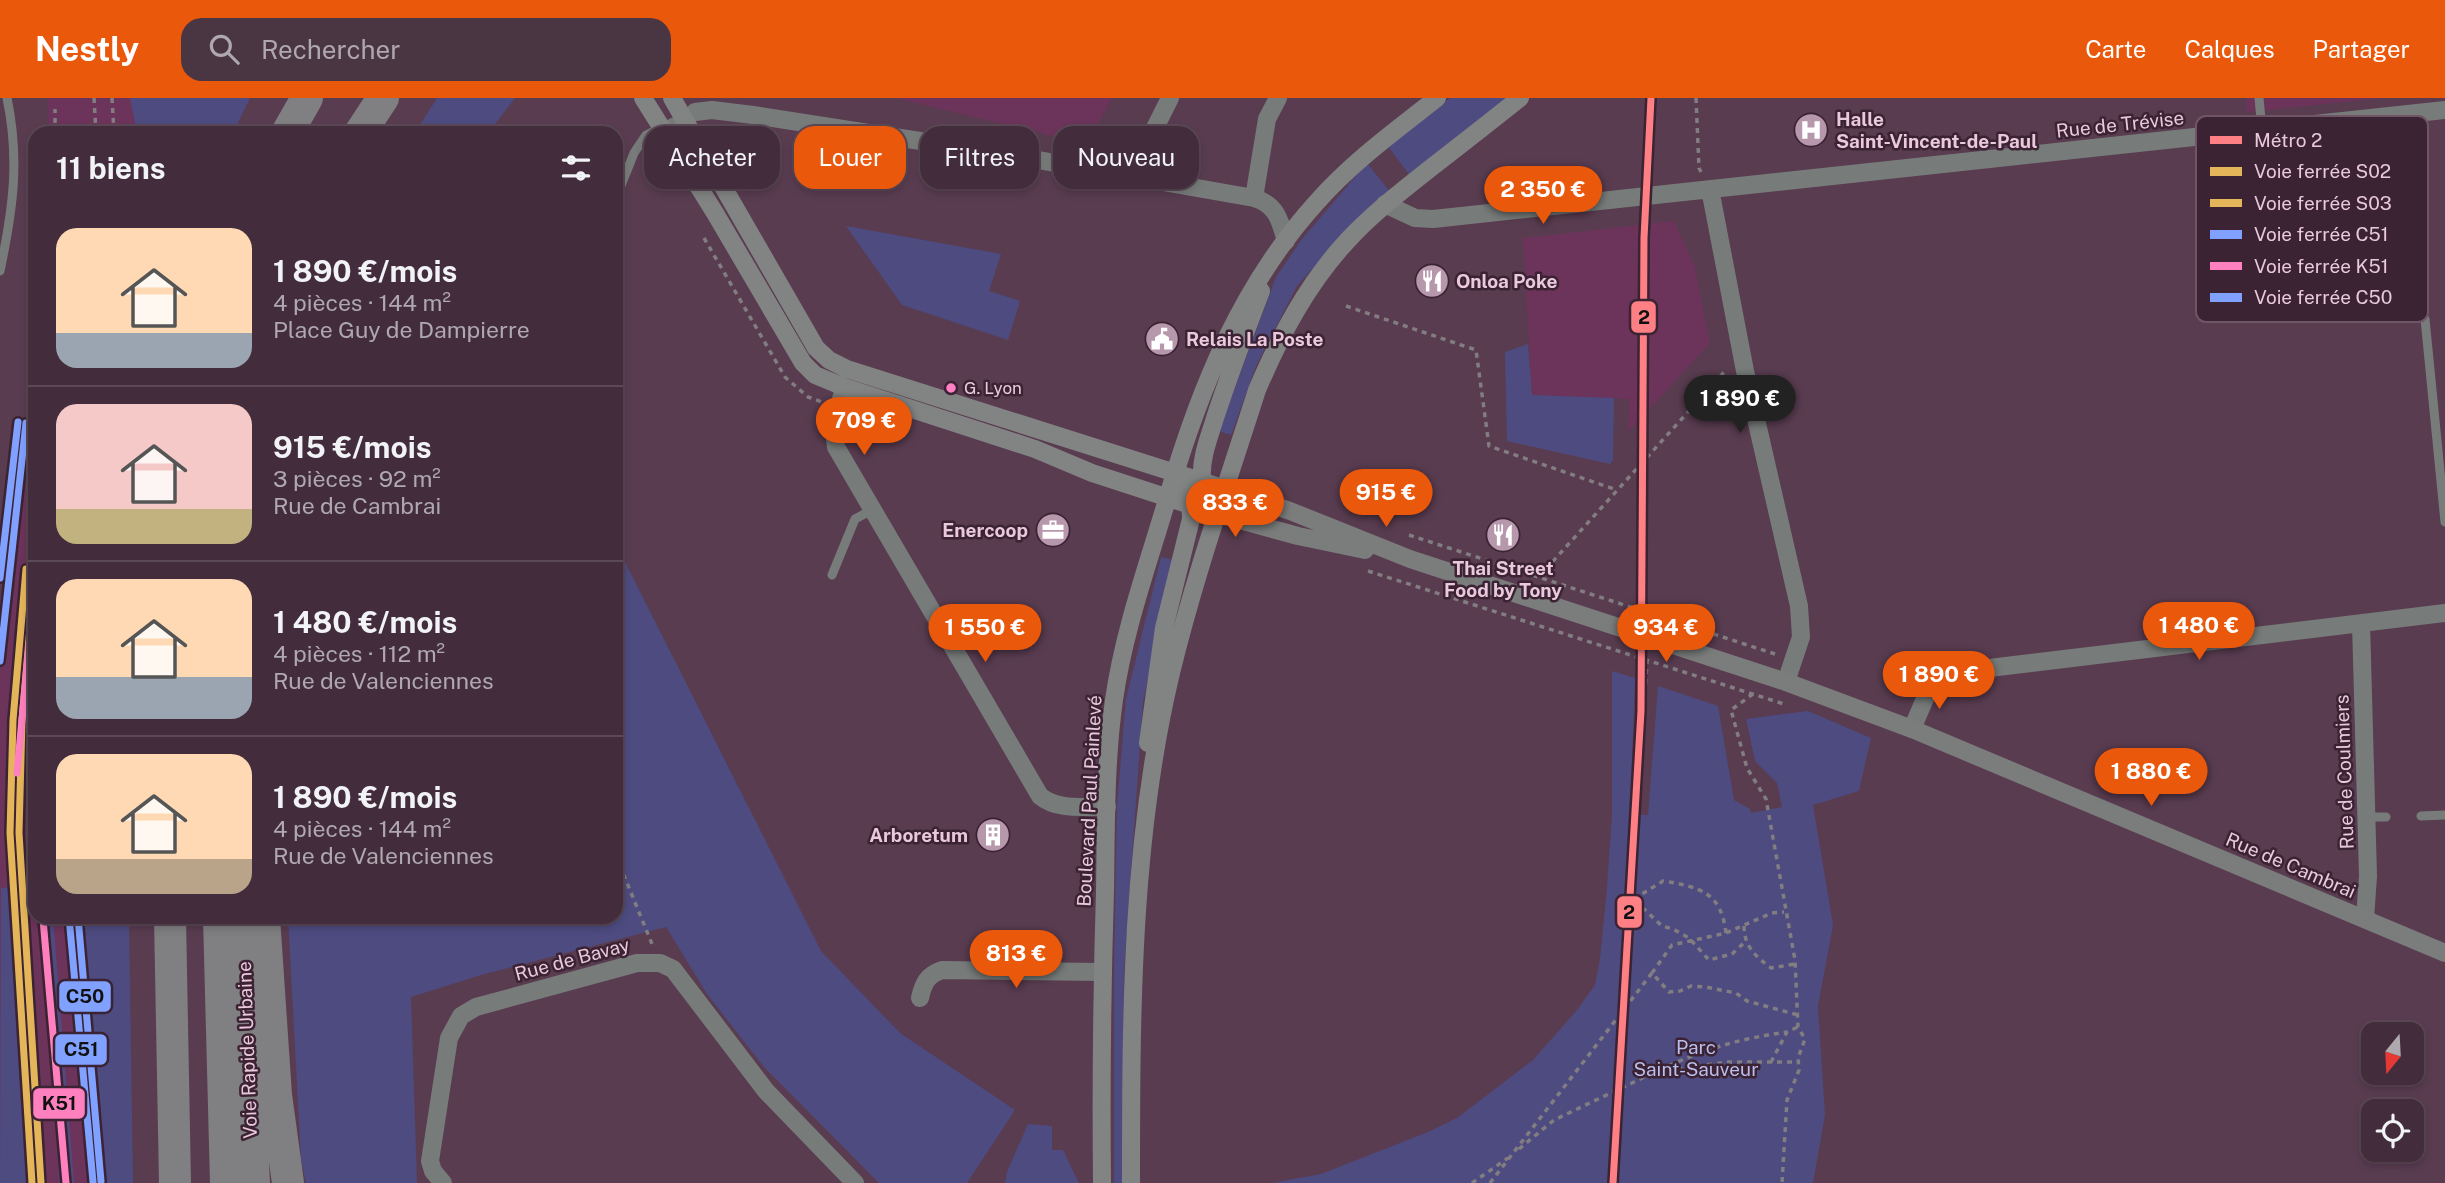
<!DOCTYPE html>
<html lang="fr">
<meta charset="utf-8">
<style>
body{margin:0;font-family:"Public Sans",sans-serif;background:#4a3543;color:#f1f3f6;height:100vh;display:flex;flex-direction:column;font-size:26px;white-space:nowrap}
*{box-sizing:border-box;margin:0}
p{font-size:23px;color:#afa8af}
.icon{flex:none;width:38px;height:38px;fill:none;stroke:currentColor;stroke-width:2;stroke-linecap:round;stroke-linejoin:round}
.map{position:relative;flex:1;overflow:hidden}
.details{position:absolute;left:28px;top:28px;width:595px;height:798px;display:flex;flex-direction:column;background:#432d3c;border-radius:21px;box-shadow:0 4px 10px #0003,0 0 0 2px #5b4956}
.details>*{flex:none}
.banner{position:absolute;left:644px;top:28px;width:665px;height:63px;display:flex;gap:14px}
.needle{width:46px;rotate:198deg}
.tools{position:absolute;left:2361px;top:924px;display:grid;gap:14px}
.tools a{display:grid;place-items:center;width:63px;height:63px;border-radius:14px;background:#432d3c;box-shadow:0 4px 10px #0003,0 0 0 2px #5b4956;font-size:35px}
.price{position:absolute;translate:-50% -60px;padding:0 16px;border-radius:24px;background:#ea580c;color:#fff;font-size:23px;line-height:46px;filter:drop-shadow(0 2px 4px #0008)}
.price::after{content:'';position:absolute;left:50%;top:42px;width:21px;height:16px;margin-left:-10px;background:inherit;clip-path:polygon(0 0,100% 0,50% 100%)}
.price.current{background:#222;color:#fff}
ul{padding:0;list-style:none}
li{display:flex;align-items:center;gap:21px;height:175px;padding:0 28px}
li+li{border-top:2px solid #5b4956}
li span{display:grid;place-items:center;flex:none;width:196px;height:140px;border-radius:21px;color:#555}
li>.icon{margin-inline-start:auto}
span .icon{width:84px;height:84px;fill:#fffc;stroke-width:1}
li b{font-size:30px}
h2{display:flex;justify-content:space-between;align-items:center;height:84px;padding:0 28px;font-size:30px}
.tag{padding:0 24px;border-radius:21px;background:#432d3c;box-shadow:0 4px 10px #0003,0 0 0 2px #5b4956;font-size:24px;line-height:63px}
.tag.current{background:#ea580c;color:#fff}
header{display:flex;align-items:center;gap:42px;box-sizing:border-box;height:98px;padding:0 35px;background:#ea580c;color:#fff}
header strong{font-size:33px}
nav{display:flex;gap:38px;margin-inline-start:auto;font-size:24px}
.search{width:490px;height:63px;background:#4a3543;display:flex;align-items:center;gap:18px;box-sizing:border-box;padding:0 24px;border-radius:21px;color:#afa8af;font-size:26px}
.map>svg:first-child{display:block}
.built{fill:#6d345b}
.green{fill:#4e4b81}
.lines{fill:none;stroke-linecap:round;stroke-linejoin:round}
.path{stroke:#817d80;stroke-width:3.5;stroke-dasharray:5 5;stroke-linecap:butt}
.lane{stroke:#777c7a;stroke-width:9}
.street{stroke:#777c7a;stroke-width:18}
.secondary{stroke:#7b7d7d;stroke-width:18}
.primary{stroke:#828383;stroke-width:18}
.highway{stroke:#807f81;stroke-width:32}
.highway-bridge{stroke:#807f81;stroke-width:32}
.rail-1-casing{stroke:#3b2333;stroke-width:12}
.rail-2-casing{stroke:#3b2333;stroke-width:12}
.rail-3-casing{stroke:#3b2333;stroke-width:12}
.rail-4-casing{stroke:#3b2333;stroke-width:12}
.rail-5-casing{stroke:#3b2333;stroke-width:12}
.rail-1{stroke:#e4b659;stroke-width:7}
.rail-2{stroke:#e4b659;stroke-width:7}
.rail-3{stroke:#80a1ff;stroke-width:7}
.rail-4{stroke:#ff80bf;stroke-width:7}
.rail-5{stroke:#80a1ff;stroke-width:7}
.metro-1-casing{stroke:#3b2333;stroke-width:12}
.metro-1{stroke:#ff8084;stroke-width:7}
.bus-dot{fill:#ff80c5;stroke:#3b2333;stroke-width:2.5}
.labels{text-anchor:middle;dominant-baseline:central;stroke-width:5;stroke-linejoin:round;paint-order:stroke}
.bus-label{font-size:17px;fill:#eac8dd;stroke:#3b2333;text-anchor:start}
.poi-label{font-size:19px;font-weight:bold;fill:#eac8dd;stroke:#3b2333;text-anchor:start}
.street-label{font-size:19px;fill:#eac8dd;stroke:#3b2333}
.park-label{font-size:19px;fill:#babfee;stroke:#3b2333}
.key{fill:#3b2333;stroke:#705566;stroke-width:2}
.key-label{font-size:19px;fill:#eac8dd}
.line-badge{stroke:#3b2333;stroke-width:2.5}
.pale-badge-label{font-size:19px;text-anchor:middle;font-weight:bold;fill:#111}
</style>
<header>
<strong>Nestly</strong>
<div class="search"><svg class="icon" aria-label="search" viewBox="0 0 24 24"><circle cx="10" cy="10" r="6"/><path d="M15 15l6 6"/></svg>Rechercher</div>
<nav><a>Carte</a><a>Calques</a><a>Partager</a></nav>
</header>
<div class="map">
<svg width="2445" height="1085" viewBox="0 0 2445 1085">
<rect width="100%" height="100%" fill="#593c50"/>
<path class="built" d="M48,0H130L137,35H48Z
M895,0H1112L1087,46Z
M2246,0H2383L2247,14Z
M1674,123L1694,166L1710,245L1628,334L1629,301L1532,297L1523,140Z
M35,236V819H77L97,1085H0V572Z"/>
<path class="green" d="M130,0H250L233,35H137Z
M437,0H515L488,35H415Z
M1450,0H1510L1411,79L1387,47Z
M1367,65L1391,95L1355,124L1297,188L1256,268L1231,337L1219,333L1276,179L1302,141Z
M846,128L1001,156L989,193L1020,203L1008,242L902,207Z
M1528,246L1532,297L1614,300L1613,362L1610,366L1507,343L1505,254Z
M616,446L821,853L900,935L1015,1012L967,1085H879L764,969L707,896L666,829L481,877L411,899L417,1085H306L301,1061L288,819H616Z
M1161,459L1173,462L1143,604L1124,873L1122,1085H1114V872L1117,707L1126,601Z
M1612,573L1635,580L1630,716L1648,717L1658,588L1718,608L1734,702L1750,711L1751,715L1782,709L1777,685L1755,663L1746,621L1808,613L1871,640L1859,693L1813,707L1833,827L1818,908L1825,1017L1813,1085H1272L1321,1076L1428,1034L1457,1020L1533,962L1577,912L1595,887L1600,861L1607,790L1612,715Z
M11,789L29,1085H0L1,790Z
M45,819H53L74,1085H59Z
M77,819H129L133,1085H97Z
M1028,1026L1052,1028V1052H1063L1079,1085H1005L1007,1074Z"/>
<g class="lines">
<path class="path" d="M94,0L96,35
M112,0L114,35
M1696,0L1699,70L1701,74
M55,35V11
M704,140L785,279L808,299L822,304
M1346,208L1476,252L1489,348L1617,392
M1409,437L1775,556
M1546,471L1726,272
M1368,473L1787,607
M1753,596L1731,612L1747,670L1766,701L1795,862L1798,929L1805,941L1798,960L1799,972L1787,1002L1782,1085
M616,758L652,846
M1634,801L1663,783C1700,789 1721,794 1726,835
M1633,806L1644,811L1662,828L1673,831L1689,840L1709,862L1732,856L1745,844
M1744,828C1744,848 1755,858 1771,870L1795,866
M1652,875L1672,847L1726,835L1772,815L1784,814
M1771,964L1787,934L1798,929
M1660,972C1704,951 1738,941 1787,934
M1519,1051L1554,1022L1655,974L1727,964H1799
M1472,1085L1508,1060
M1490,1085L1652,875L1669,894L1680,893L1691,888L1706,889L1736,895L1747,903L1798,917
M1616,1085L1647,563"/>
<path class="lane" d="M2259,0L2262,32
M616,100L634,55L646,37L684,19
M0,173C13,111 20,62 7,0
M2425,221L2445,424
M832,477L855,421L872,412
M2421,718L2445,717
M2366,719H2386"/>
<path class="street" d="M695,14L712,12L753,17L1010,57L1254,100C1276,106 1280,122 1286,143
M1131,78L1170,0
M1710,91L1745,273L1799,508L1801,539L1786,584
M1254,100L1267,21L1278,0
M1385,106L1415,120L1433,121L2445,12
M844,289L834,330L836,349L1040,698C1058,713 1085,708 1107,709
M2361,525L2368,778L2365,821
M1912,631L1933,582L1948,575L2445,515
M920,900C923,886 927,877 942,872L1103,874
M443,1085L433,1073L430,1063L449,940L461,918L476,909L637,865H660L673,871L766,993L855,1085"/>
<path class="secondary" d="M1226,391L1290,413L1410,461L1786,584L1912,631L2445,855
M1218,416L1298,438L1365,452"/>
<path class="primary" d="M643,0L715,115L803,265L815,277L844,289L1035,351L1092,375L1218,416
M672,0L816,250L829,262L847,271L1226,391
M1218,416C1209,407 1203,397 1202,383C1200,361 1209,340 1215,320C1229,277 1245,235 1261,193
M1148,645L1164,530L1191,421C1191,403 1185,389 1175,373
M1102,1085C1101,988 1102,890 1105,793C1106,730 1105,665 1114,602C1124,531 1149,464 1169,395C1200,290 1241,188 1316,105C1351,65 1395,33 1437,0
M1131,1085C1131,915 1131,742 1171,575C1194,480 1227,386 1257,292C1280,238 1307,186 1348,142C1373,115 1403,92 1432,69C1462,46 1491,23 1520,0"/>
<path class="highway" d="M360,35L383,0
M170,819L175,1085
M219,819L226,1085
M241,819L254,1085
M264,819L276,997L288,1085"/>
<path class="highway-bridge" d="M287,35L307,0"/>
<g class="rail-1-casing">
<path id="rail-1" d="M35,472L22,622L19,735L41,1085"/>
</g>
<g class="rail-2-casing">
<path id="rail-2" d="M26,471L13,622L10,735L32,1085"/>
</g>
<g class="rail-3-casing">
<path id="rail-3" d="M0,563L26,325
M69,819L93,1084"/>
</g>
<g class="rail-4-casing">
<path id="rail-4" d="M17,675L35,482
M43,821L66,1085"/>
</g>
<g class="rail-5-casing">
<path id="rail-5" d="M0,480L18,324
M78,819L101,1083"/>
</g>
<use href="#rail-1" class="rail-1"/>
<use href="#rail-2" class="rail-2"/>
<use href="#rail-3" class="rail-3"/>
<use href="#rail-4" class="rail-4"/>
<use href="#rail-5" class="rail-5"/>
<g class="metro-1-casing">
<path id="metro-1" d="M1613,1085L1641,613L1644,140L1651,0"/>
</g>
<use href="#metro-1" class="metro-1"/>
</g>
<defs>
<g id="hospital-disc" transform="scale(1.75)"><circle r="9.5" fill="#b797ac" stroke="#3b2333"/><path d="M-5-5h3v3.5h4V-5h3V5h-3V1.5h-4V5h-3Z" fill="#fff"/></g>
<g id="restaurant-disc" transform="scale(1.75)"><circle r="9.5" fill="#b797ac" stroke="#3b2333"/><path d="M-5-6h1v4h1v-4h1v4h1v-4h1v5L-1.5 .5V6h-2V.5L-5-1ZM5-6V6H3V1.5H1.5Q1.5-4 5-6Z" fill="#fff"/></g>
<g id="civic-disc" transform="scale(1.75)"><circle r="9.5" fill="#b797ac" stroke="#3b2333"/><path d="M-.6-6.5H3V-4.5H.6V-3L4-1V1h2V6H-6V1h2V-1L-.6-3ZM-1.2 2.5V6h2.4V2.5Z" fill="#fff"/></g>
<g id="office-disc" transform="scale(1.75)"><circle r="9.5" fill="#b797ac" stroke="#3b2333"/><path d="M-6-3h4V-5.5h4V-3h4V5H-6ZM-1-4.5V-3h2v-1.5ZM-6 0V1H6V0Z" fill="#fff"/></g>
<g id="building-disc" transform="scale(1.75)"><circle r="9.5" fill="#b797ac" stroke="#3b2333"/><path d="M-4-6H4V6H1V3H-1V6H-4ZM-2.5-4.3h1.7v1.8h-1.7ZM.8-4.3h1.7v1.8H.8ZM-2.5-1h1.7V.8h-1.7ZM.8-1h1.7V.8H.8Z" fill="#fff"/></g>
</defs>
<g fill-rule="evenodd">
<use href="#hospital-disc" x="1811" y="32"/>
<use href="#restaurant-disc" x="1432" y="183"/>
<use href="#civic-disc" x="1162" y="241"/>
<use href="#office-disc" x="1053" y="432"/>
<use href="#restaurant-disc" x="1503" y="437"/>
<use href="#building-disc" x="993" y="737"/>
</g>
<circle class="bus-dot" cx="951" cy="290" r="6"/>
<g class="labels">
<g class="bus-label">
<text x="964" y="290">G. Lyon</text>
</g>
<g class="poi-label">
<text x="1836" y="21">Halle<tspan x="1836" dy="22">Saint-Vincent-de-Paul</tspan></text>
<text x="1456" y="183">Onloa Poke</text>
<text x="1186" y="241">Relais La Poste</text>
<text x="1028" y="432" text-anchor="end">Enercoop</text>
<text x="1503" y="470" text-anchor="middle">Thai Street<tspan x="1503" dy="22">Food by Tony</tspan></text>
<text x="968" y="737" text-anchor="end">Arboretum</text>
</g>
<g class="street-label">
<text transform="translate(2120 26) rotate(-6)">Rue de Trévise</text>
<text transform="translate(2344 674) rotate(-92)">Rue de Coulmiers</text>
<text transform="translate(1089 703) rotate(-87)">Boulevard Paul Painlevé</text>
<text transform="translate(2291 767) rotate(23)">Rue de Cambrai</text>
<text transform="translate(572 861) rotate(-15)">Rue de Bavay</text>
<text transform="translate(247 952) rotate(-92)">Voie Rapide Urbaine</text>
</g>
<g class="park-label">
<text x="1696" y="949">Parc<tspan x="1696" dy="22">Saint-Sauveur</tspan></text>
</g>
</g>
<rect x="2196" y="18" width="232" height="206" rx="10" class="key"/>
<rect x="2210" y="38" width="32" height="8" fill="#ff8084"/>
<rect x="2210" y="69" width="32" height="9" fill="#e4b659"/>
<rect x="2210" y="101" width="32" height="8" fill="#e4b659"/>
<rect x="2210" y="132" width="32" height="9" fill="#80a1ff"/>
<rect x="2210" y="164" width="32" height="8" fill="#ff80bf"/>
<rect x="2210" y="195" width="32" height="9" fill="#80a1ff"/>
<g class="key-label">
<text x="2254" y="49">Métro 2</text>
<text x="2254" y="80">Voie ferrée S02</text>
<text x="2254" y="112">Voie ferrée S03</text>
<text x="2254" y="143">Voie ferrée C51</text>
<text x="2254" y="175">Voie ferrée K51</text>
<text x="2254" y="206">Voie ferrée C50</text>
</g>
<g class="line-badge">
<rect x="1630" y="202" width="27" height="34" rx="7" fill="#ff8084"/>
<rect x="1616" y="797" width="27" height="34" rx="7" fill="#ff8084"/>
<rect x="58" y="882" width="54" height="33" rx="7" fill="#80a1ff"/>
<rect x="54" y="935" width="54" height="33" rx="7" fill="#80a1ff"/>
<rect x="32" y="989" width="54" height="33" rx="7" fill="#ff80bf"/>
</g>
<g class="pale-badge-label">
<text x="1644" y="226">2</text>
<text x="1629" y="821">2</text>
<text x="85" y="905">C50</text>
<text x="81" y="958">C51</text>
<text x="59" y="1012">K51</text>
</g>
</svg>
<div class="tools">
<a><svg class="needle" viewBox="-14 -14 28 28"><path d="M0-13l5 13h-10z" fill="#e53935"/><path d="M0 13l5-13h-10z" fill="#afa8af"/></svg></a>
<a><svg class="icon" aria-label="locate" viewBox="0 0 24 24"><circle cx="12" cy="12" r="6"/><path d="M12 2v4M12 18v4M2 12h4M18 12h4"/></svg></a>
</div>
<b class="price" style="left:1543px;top:128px">2 350 €</b>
<b class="price current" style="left:1740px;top:337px">1 890 €</b>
<b class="price" style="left:864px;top:359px">709 €</b>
<b class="price" style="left:1386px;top:431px">915 €</b>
<b class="price" style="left:1235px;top:441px">833 €</b>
<b class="price" style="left:2199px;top:564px">1 480 €</b>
<b class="price" style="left:985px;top:566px">1 550 €</b>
<b class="price" style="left:1666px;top:566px">934 €</b>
<b class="price" style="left:1939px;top:613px">1 890 €</b>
<b class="price" style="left:2151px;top:710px">1 880 €</b>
<b class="price" style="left:1016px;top:892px">813 €</b>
<div class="banner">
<a class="tag">Acheter</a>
<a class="tag current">Louer</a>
<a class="tag">Filtres</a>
<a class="tag">Nouveau</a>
</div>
<section class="details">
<h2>11 biens<svg class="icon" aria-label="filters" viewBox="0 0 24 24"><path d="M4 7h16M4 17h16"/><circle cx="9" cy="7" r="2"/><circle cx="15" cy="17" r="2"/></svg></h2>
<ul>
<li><span style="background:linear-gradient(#ffd9b3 75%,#9aa5b1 0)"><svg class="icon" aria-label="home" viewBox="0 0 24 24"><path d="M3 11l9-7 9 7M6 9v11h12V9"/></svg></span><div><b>1 890 €/mois</b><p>4 pièces · 144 m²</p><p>Place Guy de Dampierre</p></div></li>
<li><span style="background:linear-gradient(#f6c9c9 75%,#c2b280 0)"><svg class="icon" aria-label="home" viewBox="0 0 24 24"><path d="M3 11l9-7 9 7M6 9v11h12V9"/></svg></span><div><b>915 €/mois</b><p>3 pièces · 92 m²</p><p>Rue de Cambrai</p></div></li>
<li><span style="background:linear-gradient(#ffd9b3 70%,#9aa5b1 0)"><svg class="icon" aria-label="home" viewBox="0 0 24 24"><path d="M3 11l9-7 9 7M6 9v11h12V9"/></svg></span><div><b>1 480 €/mois</b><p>4 pièces · 112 m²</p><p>Rue de Valenciennes</p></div></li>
<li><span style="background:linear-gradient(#ffd9b3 75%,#b9a48a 0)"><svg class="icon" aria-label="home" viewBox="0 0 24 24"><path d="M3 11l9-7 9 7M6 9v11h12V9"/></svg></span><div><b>1 890 €/mois</b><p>4 pièces · 144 m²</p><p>Rue de Valenciennes</p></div></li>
</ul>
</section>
</div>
